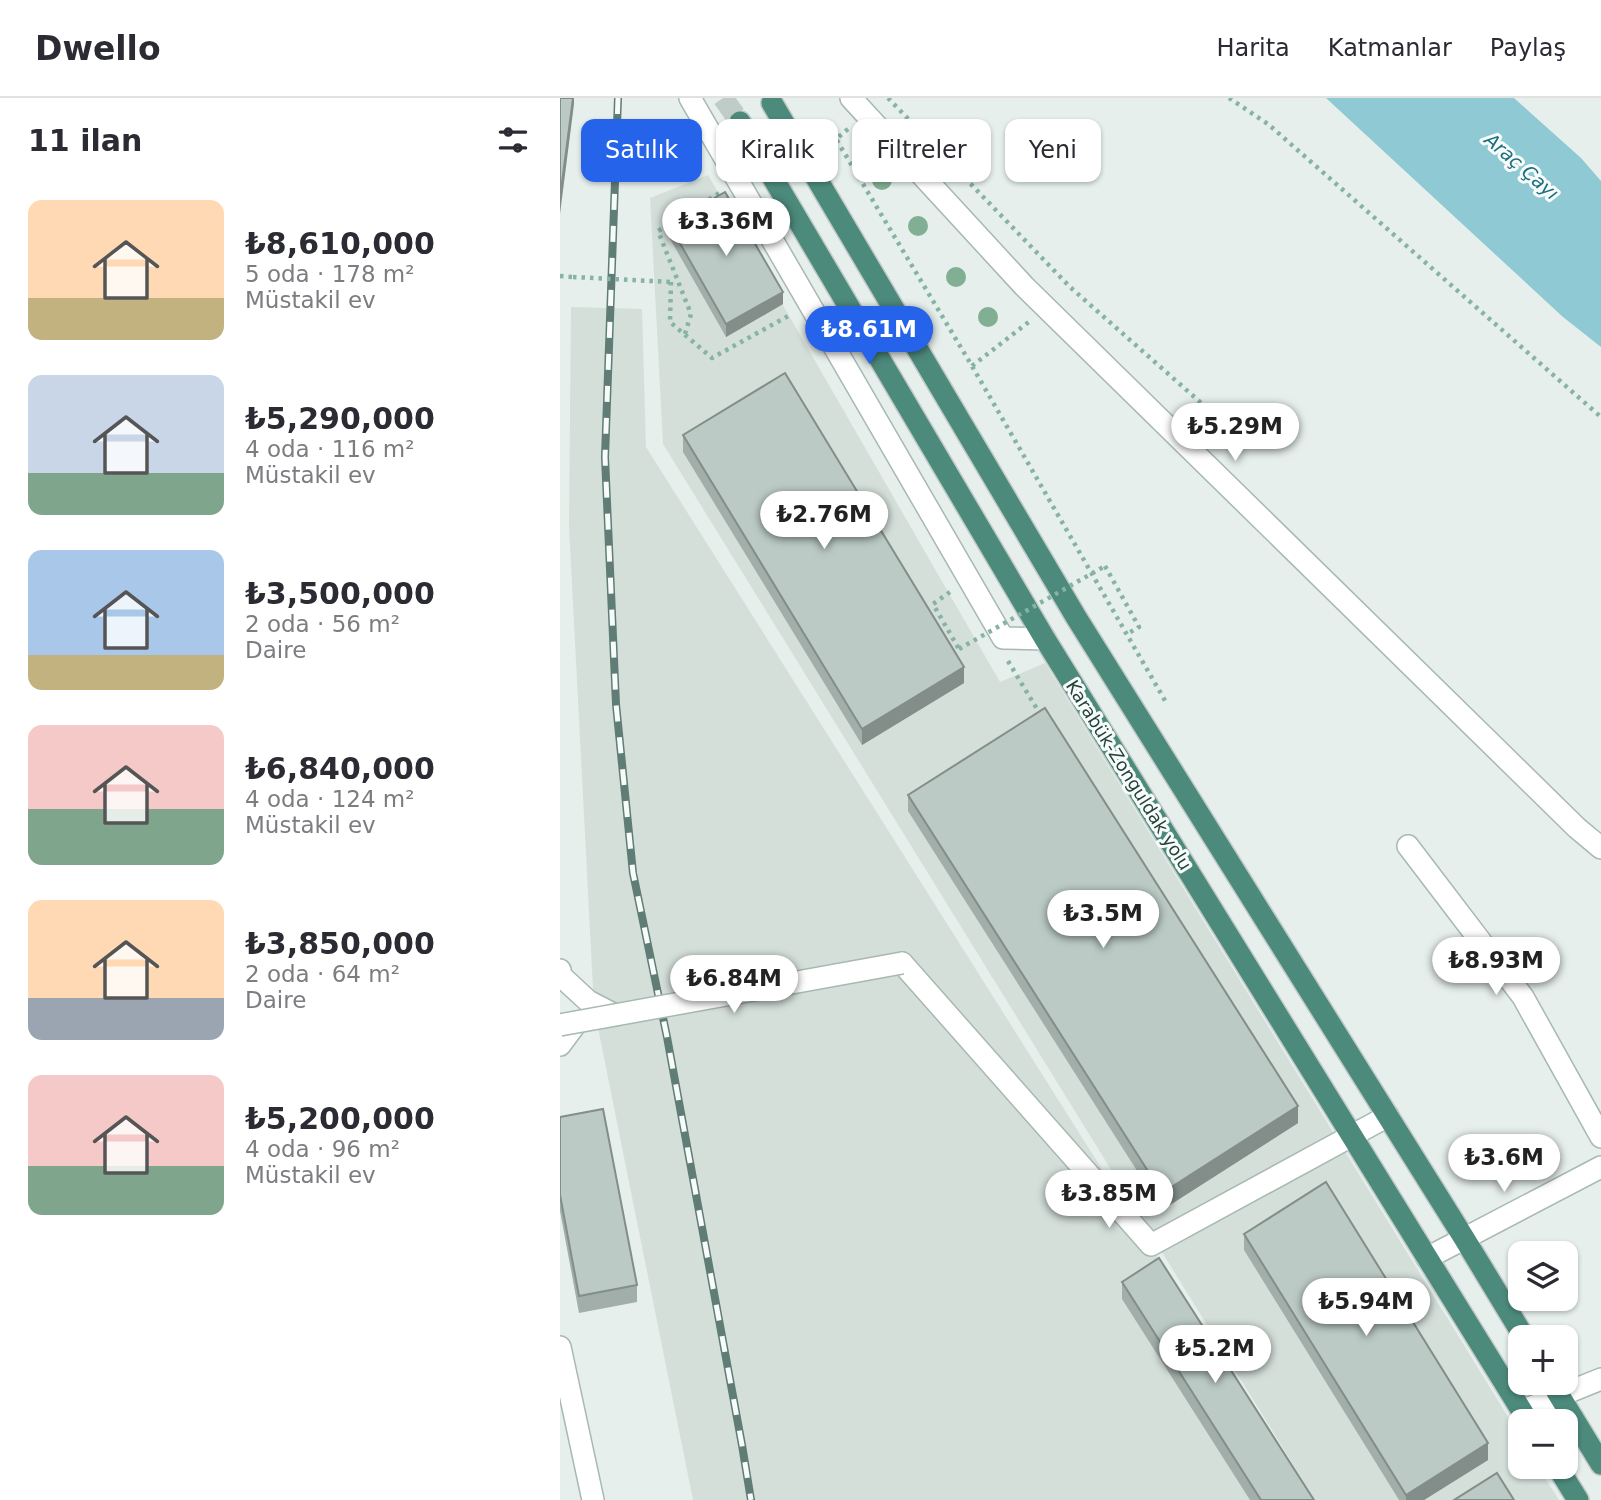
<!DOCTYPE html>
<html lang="tr">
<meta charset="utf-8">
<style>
body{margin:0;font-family:"DejaVu Sans",sans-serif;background:#f7f7f7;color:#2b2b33;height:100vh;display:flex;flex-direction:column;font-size:26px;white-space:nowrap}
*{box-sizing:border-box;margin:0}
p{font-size:23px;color:#7c7c81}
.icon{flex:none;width:38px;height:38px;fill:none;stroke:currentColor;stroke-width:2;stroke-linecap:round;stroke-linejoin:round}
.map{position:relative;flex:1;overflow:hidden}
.panel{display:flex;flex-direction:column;background:#fff;width:560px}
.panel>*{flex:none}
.banner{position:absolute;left:21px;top:21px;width:665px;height:63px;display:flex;gap:14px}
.tools{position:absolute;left:948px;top:1143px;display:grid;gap:14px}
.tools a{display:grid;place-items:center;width:70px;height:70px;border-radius:14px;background:#fff;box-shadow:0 2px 5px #0004;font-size:35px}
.price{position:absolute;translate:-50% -60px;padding:0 16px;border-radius:24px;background:#fff;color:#222;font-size:23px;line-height:46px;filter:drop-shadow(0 2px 4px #0008)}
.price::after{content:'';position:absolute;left:50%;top:42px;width:21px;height:16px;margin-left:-10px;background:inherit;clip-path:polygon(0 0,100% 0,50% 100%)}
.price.current{background:#2563eb;color:#fff}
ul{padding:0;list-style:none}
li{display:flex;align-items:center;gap:21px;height:175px;padding:0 28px}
li span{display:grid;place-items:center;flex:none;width:196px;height:140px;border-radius:14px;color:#555}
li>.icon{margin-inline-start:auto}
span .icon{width:84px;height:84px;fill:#fffc;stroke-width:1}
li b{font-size:30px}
h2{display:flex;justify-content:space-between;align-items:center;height:84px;padding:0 28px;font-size:30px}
.chip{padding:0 24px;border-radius:14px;background:#fff;box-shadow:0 2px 5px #0004;font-size:24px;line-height:63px}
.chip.current{background:#2563eb;color:#fff}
header{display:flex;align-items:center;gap:42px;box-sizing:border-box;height:98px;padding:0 35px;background:#fff;border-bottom:2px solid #e1e1e2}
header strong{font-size:33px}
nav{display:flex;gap:38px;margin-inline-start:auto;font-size:24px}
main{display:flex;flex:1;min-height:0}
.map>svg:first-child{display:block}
.built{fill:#d4dfda}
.water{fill:#8ec9d4}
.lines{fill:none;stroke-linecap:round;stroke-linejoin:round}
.trunk-tunnel{stroke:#bfccc8;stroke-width:21;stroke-dasharray:21 10;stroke-linecap:butt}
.minor-casing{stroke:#a8b8b2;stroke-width:24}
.tertiary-casing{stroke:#a8b8b2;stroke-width:24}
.trunk-casing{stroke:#c2cac8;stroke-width:24}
.path{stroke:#86b3a5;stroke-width:4.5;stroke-dasharray:3.5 5;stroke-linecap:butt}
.minor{stroke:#fff;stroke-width:21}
.tertiary{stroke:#fff;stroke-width:21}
.trunk{stroke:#4c8a7c;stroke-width:21}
.rail-casing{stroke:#5f7d75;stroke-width:8}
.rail{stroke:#f7fbf9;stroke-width:5;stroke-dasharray:16;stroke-linecap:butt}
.minor-bridge-casing{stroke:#a8b8b2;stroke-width:24;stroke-linecap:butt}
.path-bridge{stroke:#86b3a5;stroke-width:4.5;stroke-dasharray:3.5 5;stroke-linecap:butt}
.minor-bridge{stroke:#fff;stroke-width:21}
.tree{fill:#80af93}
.wall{fill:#a1aea9}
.shaded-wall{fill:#838d89}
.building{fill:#bbcac4;stroke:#838d89;stroke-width:2}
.labels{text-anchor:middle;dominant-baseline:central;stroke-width:6;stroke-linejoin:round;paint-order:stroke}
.street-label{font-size:18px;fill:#24423a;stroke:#f7fbf9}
.water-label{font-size:19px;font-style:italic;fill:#1c6f80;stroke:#f7fbf9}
</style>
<header>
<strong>Dwello</strong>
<nav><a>Harita</a><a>Katmanlar</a><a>Paylaş</a></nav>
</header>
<main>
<section class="panel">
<h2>11 ilan<svg class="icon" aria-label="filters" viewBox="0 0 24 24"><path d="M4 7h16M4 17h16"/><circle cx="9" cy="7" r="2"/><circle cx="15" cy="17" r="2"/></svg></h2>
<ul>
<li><span style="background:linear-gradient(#ffd9b3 70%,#c2b280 0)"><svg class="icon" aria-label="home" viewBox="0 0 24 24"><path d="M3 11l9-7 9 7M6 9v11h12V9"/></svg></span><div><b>₺8,610,000</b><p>5 oda · 178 m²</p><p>Müstakil ev</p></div></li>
<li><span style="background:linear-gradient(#c9d6e8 70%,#7fa58c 0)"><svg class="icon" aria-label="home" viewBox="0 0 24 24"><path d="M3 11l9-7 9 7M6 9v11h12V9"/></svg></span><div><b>₺5,290,000</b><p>4 oda · 116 m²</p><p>Müstakil ev</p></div></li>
<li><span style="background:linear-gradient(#a9c7e8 75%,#c2b280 0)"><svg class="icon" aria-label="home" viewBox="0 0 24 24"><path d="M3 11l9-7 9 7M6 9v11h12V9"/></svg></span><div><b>₺3,500,000</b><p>2 oda · 56 m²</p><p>Daire</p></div></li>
<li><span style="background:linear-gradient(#f6c9c9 60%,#7fa58c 0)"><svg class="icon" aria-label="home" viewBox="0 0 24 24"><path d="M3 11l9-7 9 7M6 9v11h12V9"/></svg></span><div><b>₺6,840,000</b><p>4 oda · 124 m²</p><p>Müstakil ev</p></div></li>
<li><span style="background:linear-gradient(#ffd9b3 70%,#9aa5b1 0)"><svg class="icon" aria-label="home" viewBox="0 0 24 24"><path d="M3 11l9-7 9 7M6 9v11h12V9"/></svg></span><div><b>₺3,850,000</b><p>2 oda · 64 m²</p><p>Daire</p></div></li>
<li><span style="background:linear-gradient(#f6c9c9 65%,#7fa58c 0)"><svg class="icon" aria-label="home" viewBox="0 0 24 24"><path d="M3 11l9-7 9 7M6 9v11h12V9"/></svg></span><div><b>₺5,200,000</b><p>4 oda · 96 m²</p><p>Müstakil ev</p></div></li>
</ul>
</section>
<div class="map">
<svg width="1041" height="1402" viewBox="0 0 1041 1402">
<rect width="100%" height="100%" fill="#e6efeb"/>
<path class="built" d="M148,77L440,584L485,565L961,1340V1368L978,1369L999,1402H755L103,346L90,100Z
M11,209L82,211L86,349L751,1402H133L34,910L9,429Z"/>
<path class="water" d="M766,0H954L1021,60L1041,83V249L1003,219Z"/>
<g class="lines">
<path class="trunk-tunnel" d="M163,0L180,24"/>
<g class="minor-casing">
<path id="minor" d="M130,0L443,540L485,541
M848,748L963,899L1041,1039
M342,865L591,1147L828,1018
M0,872L1,878L28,903L55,917
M0,947L17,924
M867,1160L1041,1069
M0,1249L33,1402
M962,1313L1041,1281"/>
</g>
<g class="tertiary-casing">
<path id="tertiary" d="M291,0L464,188L1017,730L1041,750"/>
</g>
<g class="trunk-casing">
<path id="trunk" d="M212,5L516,519L904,1140L964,1239
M180,24L485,541L968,1323
M991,1284L1041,1366
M997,1368L1018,1402"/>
</g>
<path class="path" d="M328,0L510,189L648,311
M669,0L708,26L1041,319
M288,31L276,41L412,268L607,606
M0,178L13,179
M111,184L110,224L152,260L230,217
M125,236L131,216L98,133L161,94
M412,268L470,223
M545,468L579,529L567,536
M390,494L373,506L399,551
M448,563L477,611"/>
<use href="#minor" class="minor"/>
<use href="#tertiary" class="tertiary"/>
<use href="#trunk" class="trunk"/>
<g class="rail-casing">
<path id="rail" d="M58,0L45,359L56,606L73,775L107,939L182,1347L191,1402"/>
</g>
<use href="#rail" class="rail"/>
<g class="minor-bridge-casing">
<path id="minor-bridge" d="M0,927L342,865"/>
</g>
<path class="path-bridge" d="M13,179L111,184
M399,551L545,468"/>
<use href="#minor-bridge" class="minor-bridge"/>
</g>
<g class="tree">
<circle cx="322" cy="82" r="10"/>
<circle cx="358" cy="128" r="10"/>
<circle cx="396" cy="179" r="10"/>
<circle cx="428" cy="219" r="10"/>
</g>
<path class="wall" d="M109,126L223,206L166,239L109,139Z
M123,337L404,585L302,647L123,354Z
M348,697L738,1025L602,1112L348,713Z
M0,1019L77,1187V1204L19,1215L0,1113Z
M684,1136L928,1362L864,1402H839L684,1152Z
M562,1184L754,1402H690L562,1201Z"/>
<path class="shaded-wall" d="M13,0H14V6L0,116V100Z
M223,194V206L166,239V226Z
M404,569V585L302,647V631Z
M738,1008V1025L602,1112V1095Z
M928,1345V1362L864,1402H846V1397Z"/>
<path class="building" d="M0,0H13L0,100Z
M165,94L223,194L166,226L109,126Z
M225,275L404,569L302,631L123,337Z
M485,610L738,1008L602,1095L348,697Z
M43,1011L77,1187L19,1198L0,1097V1019Z
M766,1084L928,1345L846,1397L684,1136Z
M599,1160L754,1402H701L562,1184Z
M937,1375L954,1402H894Z"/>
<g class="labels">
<g class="street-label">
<text transform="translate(569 677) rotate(58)">Karabük-Zonguldak yolu</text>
</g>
<g class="water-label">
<text transform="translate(962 68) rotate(41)">Araç Çayı</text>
</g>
</g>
</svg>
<div class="tools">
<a><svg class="icon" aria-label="layers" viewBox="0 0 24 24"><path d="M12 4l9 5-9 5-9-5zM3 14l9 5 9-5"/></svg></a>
<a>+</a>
<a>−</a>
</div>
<b class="price" style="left:166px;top:160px">₺3.36M</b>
<b class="price current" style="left:309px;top:268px">₺8.61M</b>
<b class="price" style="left:675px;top:365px">₺5.29M</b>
<b class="price" style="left:264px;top:453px">₺2.76M</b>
<b class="price" style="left:543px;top:852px">₺3.5M</b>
<b class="price" style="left:936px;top:899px">₺8.93M</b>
<b class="price" style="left:174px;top:917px">₺6.84M</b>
<b class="price" style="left:944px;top:1096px">₺3.6M</b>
<b class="price" style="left:549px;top:1132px">₺3.85M</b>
<b class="price" style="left:806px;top:1240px">₺5.94M</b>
<b class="price" style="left:655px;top:1287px">₺5.2M</b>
<div class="banner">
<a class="chip current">Satılık</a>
<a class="chip">Kiralık</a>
<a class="chip">Filtreler</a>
<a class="chip">Yeni</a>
</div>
</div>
</main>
